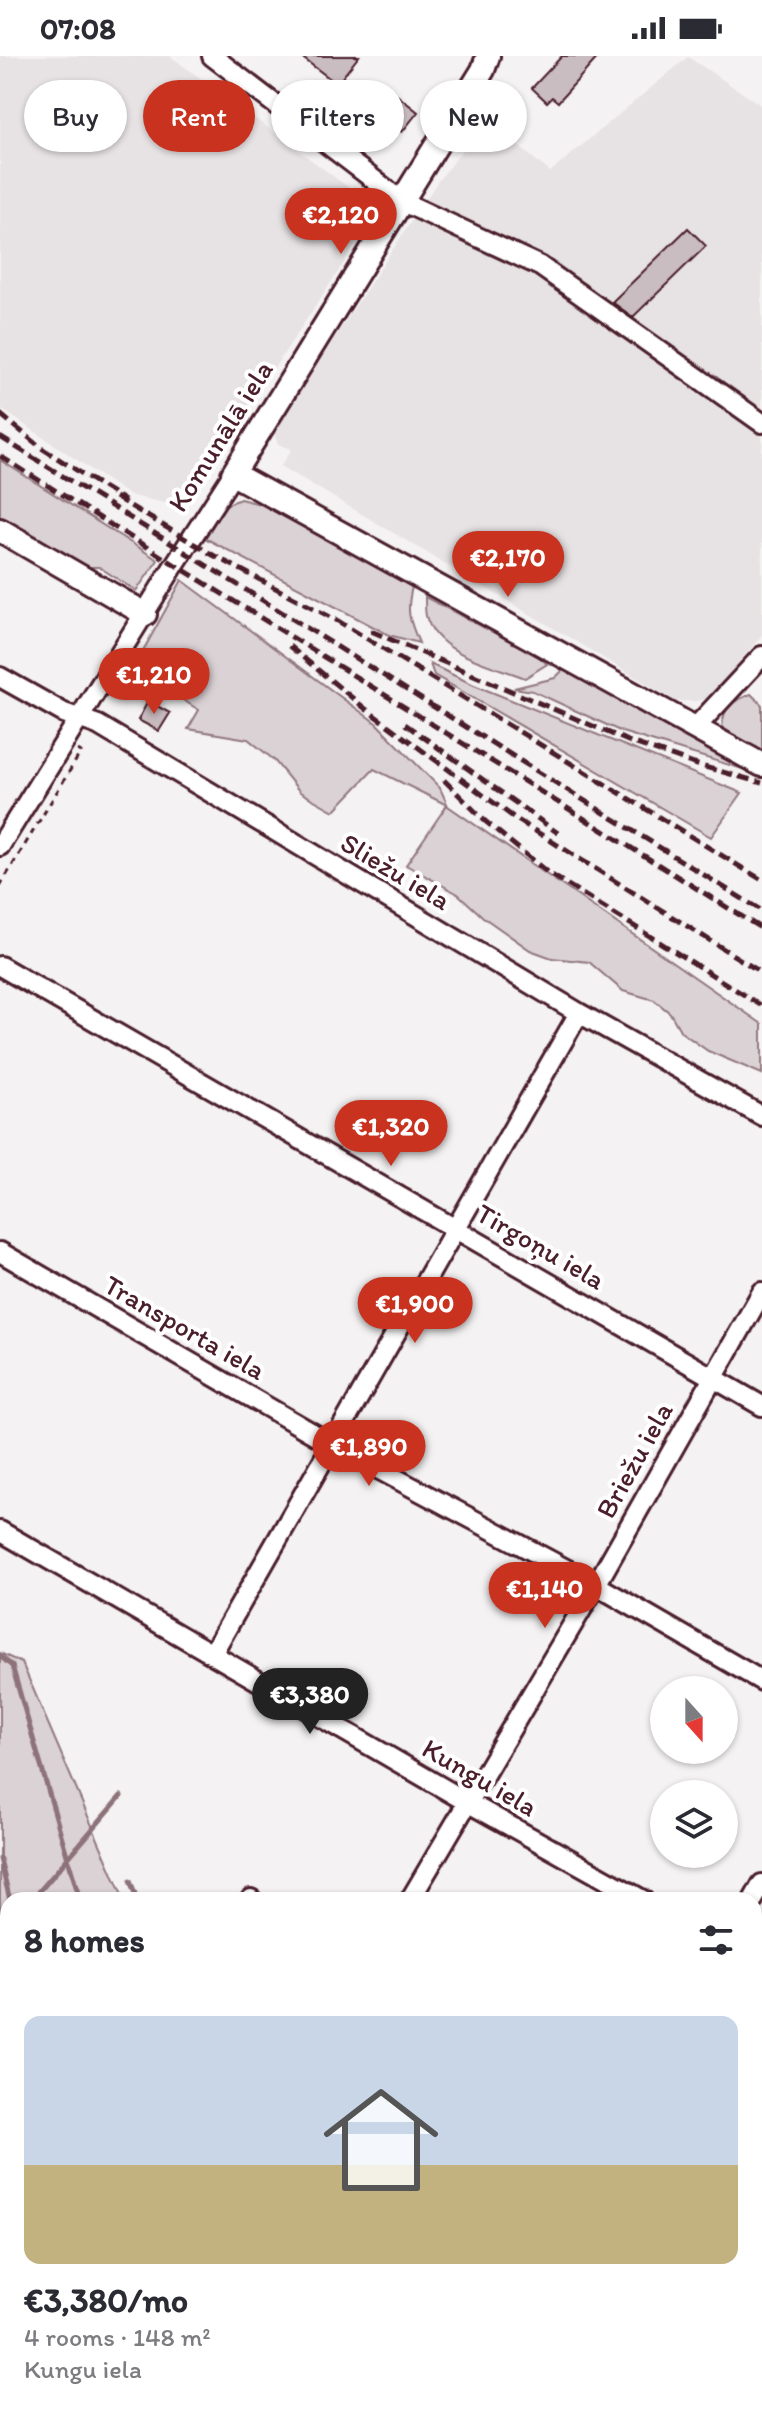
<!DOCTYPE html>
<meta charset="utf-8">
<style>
body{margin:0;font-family:Itim,sans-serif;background:#f7f7f7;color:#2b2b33;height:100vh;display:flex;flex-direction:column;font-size:30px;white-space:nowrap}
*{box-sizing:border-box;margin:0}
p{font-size:26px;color:#7c7c81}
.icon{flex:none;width:44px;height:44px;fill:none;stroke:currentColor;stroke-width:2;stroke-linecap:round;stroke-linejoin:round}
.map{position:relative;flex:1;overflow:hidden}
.panel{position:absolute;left:0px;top:1836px;width:762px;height:538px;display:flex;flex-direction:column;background:#fff;border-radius:24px 24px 0 0;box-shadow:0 2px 6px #0004}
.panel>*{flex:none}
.banner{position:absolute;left:24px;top:24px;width:714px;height:72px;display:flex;gap:16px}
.needle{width:52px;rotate:159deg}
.controls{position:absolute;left:650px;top:1620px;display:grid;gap:16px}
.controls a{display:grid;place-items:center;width:88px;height:88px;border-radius:50%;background:#fff;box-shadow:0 2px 6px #0004;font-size:40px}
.price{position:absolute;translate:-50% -68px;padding:0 18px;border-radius:28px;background:#c8321e;color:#fff;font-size:26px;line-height:52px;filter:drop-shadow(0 2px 4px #0008)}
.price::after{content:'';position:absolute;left:50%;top:48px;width:24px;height:18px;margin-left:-12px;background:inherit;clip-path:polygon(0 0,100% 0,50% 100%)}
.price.current{background:#222;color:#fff}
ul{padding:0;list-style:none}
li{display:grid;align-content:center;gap:16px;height:424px;padding:0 24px}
li span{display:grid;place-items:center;height:248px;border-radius:16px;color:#555}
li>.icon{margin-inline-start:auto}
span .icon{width:144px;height:144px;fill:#fffc;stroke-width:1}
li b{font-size:34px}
h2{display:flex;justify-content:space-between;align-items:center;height:96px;padding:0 24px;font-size:34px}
.pill{padding:0 28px;border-radius:36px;background:#fff;box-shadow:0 2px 6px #0004;font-size:28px;line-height:72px}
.pill.current{background:#c8321e;color:#fff}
.status{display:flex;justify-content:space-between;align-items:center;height:56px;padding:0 40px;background:#fff;direction:ltr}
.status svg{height:22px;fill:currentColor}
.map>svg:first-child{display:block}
.built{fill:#e7e2e3}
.green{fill:#dbd2d5;stroke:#927880;stroke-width:2}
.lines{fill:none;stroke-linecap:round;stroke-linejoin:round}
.stream{stroke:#8d727a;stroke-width:5}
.building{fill:#cabdc1;stroke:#4a1f2b;stroke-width:2}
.minor-casing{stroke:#4a1f2b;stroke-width:24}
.major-casing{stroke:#4a1f2b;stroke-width:28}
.path{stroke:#4a1f2b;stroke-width:3;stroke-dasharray:6 6;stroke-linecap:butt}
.minor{stroke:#fff;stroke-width:18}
.major{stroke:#fff;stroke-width:22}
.rail{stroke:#4a1f2b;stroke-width:5;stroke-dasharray:12 6;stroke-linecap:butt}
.labels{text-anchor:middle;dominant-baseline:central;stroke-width:8;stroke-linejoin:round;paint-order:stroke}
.street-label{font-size:28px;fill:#4a1f2b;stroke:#fff}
</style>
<div class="status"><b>07:08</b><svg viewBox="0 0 49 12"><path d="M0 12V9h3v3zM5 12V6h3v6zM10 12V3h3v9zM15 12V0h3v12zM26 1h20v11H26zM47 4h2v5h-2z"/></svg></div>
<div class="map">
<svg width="762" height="2373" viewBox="0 0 762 2373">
<rect width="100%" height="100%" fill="#f4f2f2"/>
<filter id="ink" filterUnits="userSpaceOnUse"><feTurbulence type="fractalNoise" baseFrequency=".0125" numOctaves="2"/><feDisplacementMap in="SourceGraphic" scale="16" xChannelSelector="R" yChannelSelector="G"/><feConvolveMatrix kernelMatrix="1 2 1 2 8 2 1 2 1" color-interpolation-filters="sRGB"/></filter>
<g filter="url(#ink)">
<path class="built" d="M0,0H170L379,154L182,451L129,439L0,352Z
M688,1L762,50V579L713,637L705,643L695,645H676L281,410L292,393L278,388L273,375L438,125L487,64L550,116Z"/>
<path class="green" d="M0,404L158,504L136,535L99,511H85L0,462Z
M240,443L276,452L412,531C406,555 409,564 419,587L389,579L205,482L226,449Z
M182,524L376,667L440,732L448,750L762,968V1018L708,995L681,976L670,957L654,944L623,935L589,906L552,902L530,894L483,861L458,838L406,809L447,749L374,713L334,755L300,736L274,704L248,683L188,673L199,654L133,613Z
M425,541L537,599L547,608L525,622C493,609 437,599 426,560C425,555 425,547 425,541Z
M430,608L474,629L742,737L711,781L434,619Z
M563,614L762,718V719L622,676L533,635L514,632L555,622Z
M751,638L762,649V698L722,671C724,649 732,646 751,638Z
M0,1597L22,1607L124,1844H8V2366H124L127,2373H0Z
M239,2366H386L381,2373H241Z"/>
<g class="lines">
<path class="stream" d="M0,1600L12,1610L80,1844
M0,1803L10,1844
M130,1825L137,1844
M32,1844L121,1740
M0,1882L8,1872
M754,1980H762
M0,2323L8,2358
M10,2366L11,2373
M131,2366L133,2373
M233,2366L235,2373"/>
</g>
<path class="building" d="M300,0H359L337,28Z
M562,0H599L558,46L552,41L547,46L532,32Z
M379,25L418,56L402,76L363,45Z
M688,172L706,190L633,261L612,246Z
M148,645L170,657L159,675L138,664Z"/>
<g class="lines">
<g class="minor-casing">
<path id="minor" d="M212,0L403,146L540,210L762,367
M0,621L64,657L98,669L579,957L762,1060
M695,672L762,600
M0,790L175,508L233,418
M0,910L762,1350
M0,1196L333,1389L596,1529L762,1625
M0,1475L467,1746L643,1844
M212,1598L579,957
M251,1843L252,1844
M410,1844L596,1529L762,1236
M753,1844L762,1828
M754,2114L762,2118
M754,2240L762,2244
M499,2366L511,2373
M462,2373L464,2366"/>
</g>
<g class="major-casing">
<path id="major" d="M488,0L483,14L233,418L762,709
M0,474L145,558"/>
</g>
<path class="path" d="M0,830L81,696L78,694
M0,2091L8,2090"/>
<use href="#minor" class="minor"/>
<use href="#major" class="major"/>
<path class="rail" d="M0,358L43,393L125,445
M0,381L762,855
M0,400L762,873
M115,441L213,499L338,565L762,824
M371,575L628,685L694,708L762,727
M289,590L367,654L516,763L762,917
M405,668L558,777
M444,724L485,765L547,816L762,950"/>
</g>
</g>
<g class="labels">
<g class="street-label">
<text transform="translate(220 380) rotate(-58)">Komunālā iela</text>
<text transform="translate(396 815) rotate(31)">Sliežu iela</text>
<text transform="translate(541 1190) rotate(30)">Tirgoņu iela</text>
<text transform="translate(185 1271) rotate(30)">Transporta iela</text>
<text transform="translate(634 1404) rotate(-61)">Briežu iela</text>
<text transform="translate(480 1721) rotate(30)">Kungu iela</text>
</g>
</g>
</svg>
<div class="controls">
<a><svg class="needle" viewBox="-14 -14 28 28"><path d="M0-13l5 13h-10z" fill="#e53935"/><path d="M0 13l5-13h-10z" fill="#7c7c81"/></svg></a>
<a><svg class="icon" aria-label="layers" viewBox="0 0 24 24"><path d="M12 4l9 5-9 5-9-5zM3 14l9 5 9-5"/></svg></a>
</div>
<b class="price" style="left:341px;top:200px">€2,120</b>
<b class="price" style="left:508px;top:543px">€2,170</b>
<b class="price" style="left:154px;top:660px">€1,210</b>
<b class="price" style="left:391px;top:1112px">€1,320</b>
<b class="price" style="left:415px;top:1289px">€1,900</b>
<b class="price" style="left:369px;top:1432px">€1,890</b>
<b class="price" style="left:545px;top:1574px">€1,140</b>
<b class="price current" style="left:310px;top:1680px">€3,380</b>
<div class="banner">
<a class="pill">Buy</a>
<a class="pill current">Rent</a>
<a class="pill">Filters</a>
<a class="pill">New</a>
</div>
<section class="panel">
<h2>8 homes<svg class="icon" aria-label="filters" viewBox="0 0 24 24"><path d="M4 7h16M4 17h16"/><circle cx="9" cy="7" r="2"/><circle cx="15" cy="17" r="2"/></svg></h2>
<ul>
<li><span style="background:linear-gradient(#c9d6e8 60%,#c2b280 0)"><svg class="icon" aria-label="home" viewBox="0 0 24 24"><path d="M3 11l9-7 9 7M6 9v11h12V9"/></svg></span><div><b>€3,380/mo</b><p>4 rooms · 148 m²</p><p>Kungu iela</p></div></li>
</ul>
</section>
</div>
